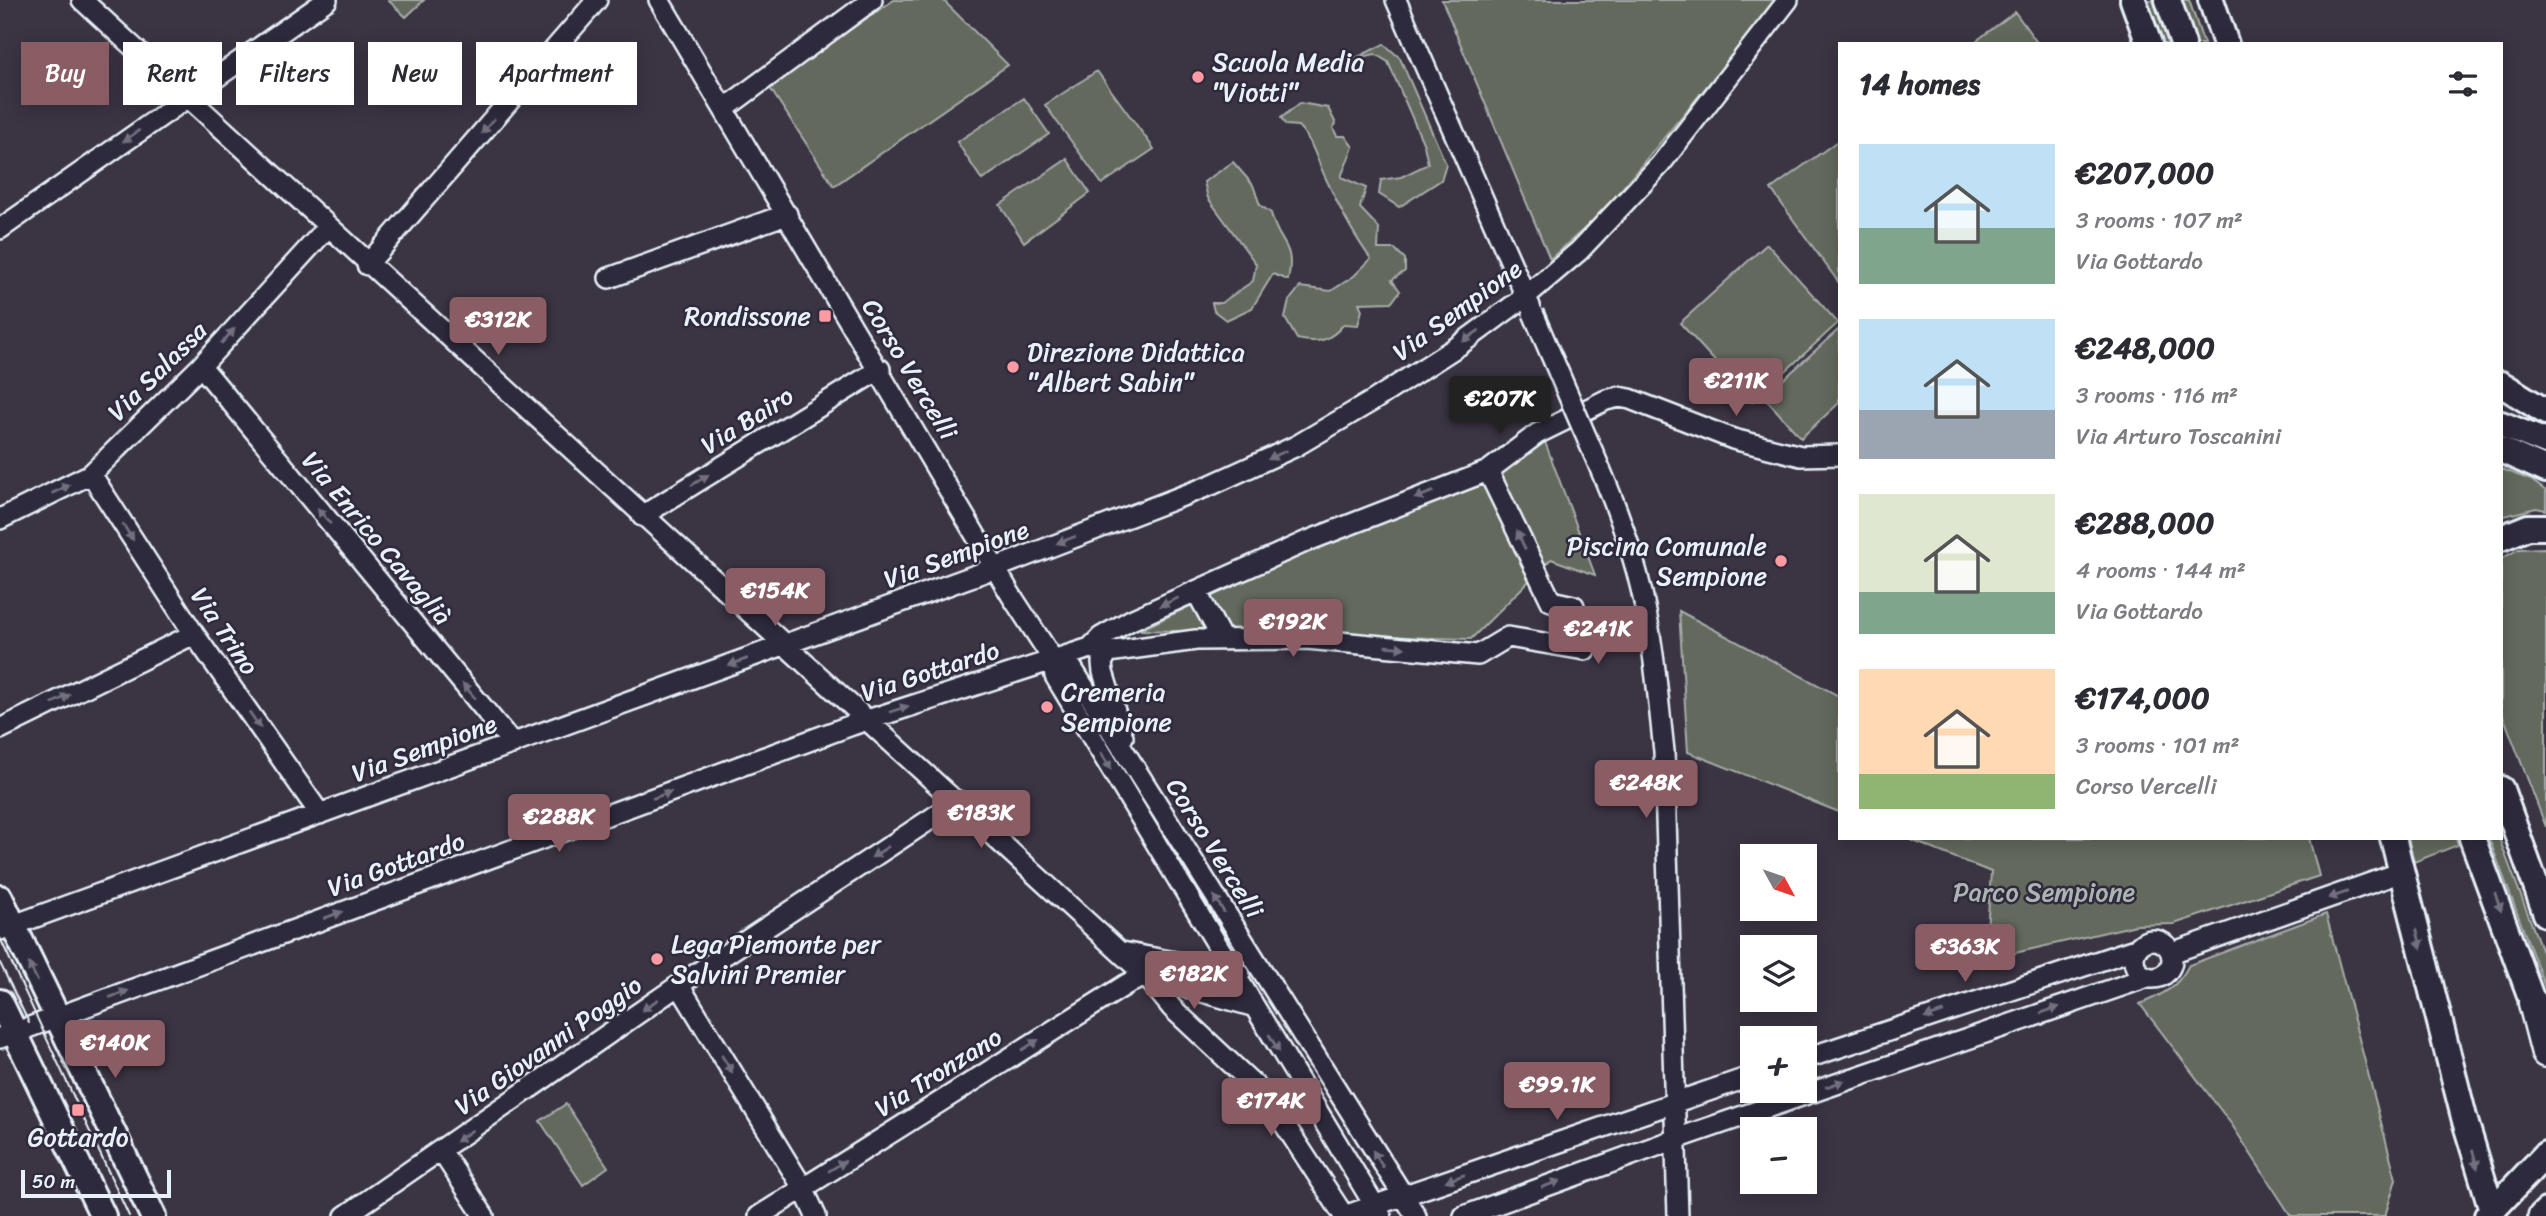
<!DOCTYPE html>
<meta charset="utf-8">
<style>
body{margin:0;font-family:Sriracha,sans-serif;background:#f2f2f3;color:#2b2b33;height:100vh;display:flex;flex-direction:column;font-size:26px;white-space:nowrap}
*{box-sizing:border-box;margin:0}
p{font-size:23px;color:#7c7c81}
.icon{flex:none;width:38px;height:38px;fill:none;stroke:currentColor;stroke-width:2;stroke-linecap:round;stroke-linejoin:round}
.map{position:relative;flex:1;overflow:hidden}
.details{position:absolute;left:1838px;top:42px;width:665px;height:798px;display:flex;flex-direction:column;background:#fff;border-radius:0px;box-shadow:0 4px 18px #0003}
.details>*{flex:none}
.banner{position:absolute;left:21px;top:42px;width:665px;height:63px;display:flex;gap:14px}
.needle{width:46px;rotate:130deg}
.tools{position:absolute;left:1740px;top:844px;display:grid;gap:14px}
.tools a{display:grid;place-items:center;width:77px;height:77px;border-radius:0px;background:#fff;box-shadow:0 4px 18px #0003;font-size:35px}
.scale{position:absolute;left:21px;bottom:18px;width:150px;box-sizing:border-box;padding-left:7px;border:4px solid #e8f1f8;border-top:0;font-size:19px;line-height:24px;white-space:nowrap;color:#e8f1f8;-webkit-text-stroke:5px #2f2a3d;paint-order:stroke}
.price{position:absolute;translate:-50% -60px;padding:0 16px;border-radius:7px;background:#8a5d65;color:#fff;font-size:23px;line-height:46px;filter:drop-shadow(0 2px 4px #0008)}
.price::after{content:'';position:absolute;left:50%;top:42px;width:21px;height:16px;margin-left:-10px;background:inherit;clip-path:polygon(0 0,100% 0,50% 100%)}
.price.current{background:#222;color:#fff}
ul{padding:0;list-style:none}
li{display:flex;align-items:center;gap:21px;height:175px;padding:0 21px}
li span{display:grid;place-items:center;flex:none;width:196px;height:140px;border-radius:0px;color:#555}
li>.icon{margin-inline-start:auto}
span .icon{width:84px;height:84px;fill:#fffc;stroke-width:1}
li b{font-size:30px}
h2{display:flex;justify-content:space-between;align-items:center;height:84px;padding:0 21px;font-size:30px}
.chip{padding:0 24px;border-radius:0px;background:#fff;box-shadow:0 4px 18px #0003;font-size:24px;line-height:63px}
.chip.current{background:#8a5d65;color:#fff}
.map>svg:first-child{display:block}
.green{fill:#63695b;stroke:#a6adaa;stroke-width:2}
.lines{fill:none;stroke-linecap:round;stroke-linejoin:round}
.minor-casing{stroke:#e8f1f8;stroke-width:24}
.major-casing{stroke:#e8f1f8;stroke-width:30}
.highway-casing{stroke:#e8f1f8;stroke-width:33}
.minor{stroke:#2f2a3d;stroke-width:19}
.major{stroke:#2f2a3d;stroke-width:24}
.highway{stroke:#2f2a3d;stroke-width:28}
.tram{stroke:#e8f1f8;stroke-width:2}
.minor-bridge-casing{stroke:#e8f1f8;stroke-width:24;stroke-linecap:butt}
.minor-bridge{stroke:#2f2a3d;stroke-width:19}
.oneway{fill:#70707e}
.poi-dot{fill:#ff9aa2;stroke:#2f2a3d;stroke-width:2.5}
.labels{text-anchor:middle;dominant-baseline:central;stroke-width:5;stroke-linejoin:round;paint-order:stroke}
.poi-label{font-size:26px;fill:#e8f1f8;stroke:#2f2a3d;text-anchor:start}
.street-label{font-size:26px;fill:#e8f1f8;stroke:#2f2a3d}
.park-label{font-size:26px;fill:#acb4b1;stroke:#2f2a3d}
</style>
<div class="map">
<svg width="2546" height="1216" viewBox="0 0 2546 1216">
<rect width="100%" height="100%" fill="#3b3443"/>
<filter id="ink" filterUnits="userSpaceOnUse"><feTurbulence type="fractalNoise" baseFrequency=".0143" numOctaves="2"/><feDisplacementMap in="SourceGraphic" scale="14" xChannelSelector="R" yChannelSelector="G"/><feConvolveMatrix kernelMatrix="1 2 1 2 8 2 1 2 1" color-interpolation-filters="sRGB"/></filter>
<g filter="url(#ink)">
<path class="green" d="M388,0H424L406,17Z
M894,0H943L1008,65L834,186L768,85Z
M1442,0H1778L1602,213L1550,259Z
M2140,0H2153L2169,44H2155Z
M2179,0H2189L2204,44H2195Z
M2015,12L2038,44H1972Z
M1384,44L1400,58L1446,164L1441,180L1399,207L1379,194L1381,180L1401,177L1428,164L1424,145L1388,62L1375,54L1354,59Z
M1097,71L1154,149L1102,184L1045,105Z
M1024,98L1049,134L982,180L957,142Z
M1300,103L1328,108L1336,124L1333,128L1337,136H1345L1353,147L1341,177L1366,188L1360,208L1379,228L1378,249H1395L1405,259V271L1392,280L1400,291L1392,302L1359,303L1362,310L1358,325L1344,324C1330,341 1318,344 1297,339L1285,318L1289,301L1300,287L1331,291L1354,276L1371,259C1354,236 1340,209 1328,183C1318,164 1313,140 1298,126L1286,125L1281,118Z
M1839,140V283L1771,189Z
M1067,159L1090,193L1024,242L1000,205Z
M1233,162L1253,185L1260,205L1271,213C1278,245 1296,242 1288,280L1273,274L1252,308L1226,320L1214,311L1212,303H1221L1253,281L1256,264L1208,198L1204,182Z
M1767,244L1838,323L1752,402L1680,323Z
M1839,329V403L1801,438L1764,397Z
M1545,442L1595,575L1551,559L1471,639L1140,630L1307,550L1483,484Z
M2501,469L2531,480L2546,491V510L2536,508L2501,517Z
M2546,548V827L2501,710V559L2519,549Z
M1679,611L1839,696V812L1688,752Z
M1906,838H2309L2319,876L2174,924L2136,925L1985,960L1991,872Z
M2408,838H2456L2458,845L2414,862Z
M2489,838H2499L2546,962V990Z
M2326,914L2396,1179L2385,1216H2291L2232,1125L2140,1004C2164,994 2177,988 2189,965Z
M566,1104L608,1167L583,1185L540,1121Z"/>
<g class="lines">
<g class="minor-casing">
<path id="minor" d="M82,0L1146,976L1172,1008L1266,1096L1344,1216
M659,0L1011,595L1052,658L1055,676L1381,1216
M1396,0L1530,306
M724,109L872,0
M0,229L327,0
M367,265L597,0
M609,278L787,214
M201,366L513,744
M1582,427C1606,481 1629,535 1642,593C1654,645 1658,698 1664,751L1678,1216
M91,474L194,634L320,814
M642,516L880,369
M0,519L91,474L201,366L327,228
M1196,591L1222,639
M1090,648L1101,637L1131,620L1196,591L1305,542L1488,471L1537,434L1606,400L1619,397L1630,399L1733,439L1801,456L1839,455
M1108,652L1102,663L1103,672L1123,737
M1052,658L1072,668L1416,1216
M0,729L194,634
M0,930L995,568L1211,485L1296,446L1374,400L1458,346L1526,296L1579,251L1660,165L1788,0
M2134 959a19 19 0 1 1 38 0a19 19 0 1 1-38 0Z
M1122,952L1240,974
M2171,953L2402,872
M1146,976L1252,1006
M679,985L803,1188L816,1216
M0,1038L852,725L1090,648L1108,652L1196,640L1307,639L1478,655L1508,637L1585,650L1574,606L1551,601L1488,471
M1804,1059L2138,948
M442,1152L484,1216
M345,1216L679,985L958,801
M759,1216L1127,984L1146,976
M1344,1216L1752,1076
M1464,1216L1676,1139L2148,977"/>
</g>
<g class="major-casing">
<path id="major" d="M2133,0L2149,44
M2168,0L2183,44
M2211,0L2226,44
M2501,384L2546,412
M2501,424L2546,442
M2501,450L2546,470
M2501,538L2528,527H2546
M2501,789L2546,914
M2393,838L2465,1121L2492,1210
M2472,838L2533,1003
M0,898L153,1216
M0,1002L103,1216
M2487,1216L2546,1154
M2541,1216L2546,1211"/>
</g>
<g class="highway-casing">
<path id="highway" d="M2533,1003L2546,1053"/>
</g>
<use href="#minor" class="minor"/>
<use href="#major" class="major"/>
<use href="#highway" class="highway"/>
<path class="tram" d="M0,938L129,1216
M0,963L29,1023"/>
<g class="minor-bridge-casing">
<path id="minor-bridge" d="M1533,313L1582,427"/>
</g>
<use href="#minor-bridge" class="minor-bridge"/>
</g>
<defs><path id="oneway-solid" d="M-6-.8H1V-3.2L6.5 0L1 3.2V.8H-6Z" transform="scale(1.75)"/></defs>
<g class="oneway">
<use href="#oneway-solid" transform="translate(488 126) rotate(131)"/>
<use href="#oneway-solid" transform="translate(131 136) rotate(145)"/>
<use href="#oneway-solid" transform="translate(228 336) rotate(-48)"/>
<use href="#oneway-solid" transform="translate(1471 336) rotate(145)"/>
<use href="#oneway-solid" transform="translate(1277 455) rotate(154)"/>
<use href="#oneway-solid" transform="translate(700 480) rotate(-32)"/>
<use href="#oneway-solid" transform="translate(61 489) rotate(-26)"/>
<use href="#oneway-solid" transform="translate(1424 495) rotate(159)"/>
<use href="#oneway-solid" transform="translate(324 516) rotate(-130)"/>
<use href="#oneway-solid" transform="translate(128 532) rotate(57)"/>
<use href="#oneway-solid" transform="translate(1066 540) rotate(159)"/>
<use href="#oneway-solid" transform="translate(1521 540) rotate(-115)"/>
<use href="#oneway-solid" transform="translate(1169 602) rotate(156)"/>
<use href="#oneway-solid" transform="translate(1395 647) rotate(5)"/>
<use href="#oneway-solid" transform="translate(738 662) rotate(160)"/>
<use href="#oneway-solid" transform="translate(469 691) rotate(-130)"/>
<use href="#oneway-solid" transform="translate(61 699) rotate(-26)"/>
<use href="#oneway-solid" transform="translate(899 709) rotate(-18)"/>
<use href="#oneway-solid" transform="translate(255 720) rotate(55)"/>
<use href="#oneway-solid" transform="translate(1106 761) rotate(59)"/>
<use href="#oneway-solid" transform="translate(662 795) rotate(-20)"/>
<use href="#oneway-solid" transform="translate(880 852) rotate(147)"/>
<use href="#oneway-solid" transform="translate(2338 895) rotate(161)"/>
<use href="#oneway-solid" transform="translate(2498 902) rotate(71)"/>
<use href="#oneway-solid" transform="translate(1219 904) rotate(-122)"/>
<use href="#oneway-solid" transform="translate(333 915) rotate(-20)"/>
<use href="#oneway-solid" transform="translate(2419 939) rotate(76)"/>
<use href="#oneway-solid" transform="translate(33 972) rotate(-116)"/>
<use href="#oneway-solid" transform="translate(119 994) rotate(-20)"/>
<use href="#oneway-solid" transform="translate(650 1005) rotate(145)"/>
<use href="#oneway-solid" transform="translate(2050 1010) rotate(-19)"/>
<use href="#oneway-solid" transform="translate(1934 1015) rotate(161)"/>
<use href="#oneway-solid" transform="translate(1274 1043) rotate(59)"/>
<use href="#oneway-solid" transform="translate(1030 1045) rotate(-32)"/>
<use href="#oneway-solid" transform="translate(727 1064) rotate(58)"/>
<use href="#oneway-solid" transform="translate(1835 1084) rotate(-19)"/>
<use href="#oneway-solid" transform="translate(464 1136) rotate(145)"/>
<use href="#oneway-solid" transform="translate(1378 1159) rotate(-122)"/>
<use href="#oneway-solid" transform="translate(2475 1159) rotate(75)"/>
<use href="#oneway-solid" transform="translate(837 1166) rotate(-32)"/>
<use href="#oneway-solid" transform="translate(1455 1178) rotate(161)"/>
<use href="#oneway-solid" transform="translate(1551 1184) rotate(-20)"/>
</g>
</g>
<g class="poi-dot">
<circle cx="1198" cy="77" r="7"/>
<rect x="818" y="309" width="14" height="14" rx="3.5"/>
<circle cx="1013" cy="367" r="7"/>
<circle cx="1781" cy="561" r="7"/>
<circle cx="1047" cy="707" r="7"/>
<circle cx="657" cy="959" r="7"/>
<rect x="71" y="1103" width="14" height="14" rx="3.5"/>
</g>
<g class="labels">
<g class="poi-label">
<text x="1212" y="62">Scuola Media<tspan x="1212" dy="30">"Viotti"</tspan></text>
<text x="811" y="316" text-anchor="end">Rondissone</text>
<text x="1027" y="352">Direzione Didattica<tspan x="1027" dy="30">"Albert Sabin"</tspan></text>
<text x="1767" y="546" text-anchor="end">Piscina Comunale<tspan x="1767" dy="30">Sempione</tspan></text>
<text x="1061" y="692">Cremeria<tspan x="1061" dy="30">Sempione</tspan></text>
<text x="671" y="944">Lega Piemonte per<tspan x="671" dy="30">Salvini Premier</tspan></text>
<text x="78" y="1137" text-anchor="middle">Gottardo</text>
</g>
<g class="street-label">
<text transform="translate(1457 310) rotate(-36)">Via Sempione</text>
<text transform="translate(910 369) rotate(59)">Corso Vercelli</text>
<text transform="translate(157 371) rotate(-45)">Via Salassa</text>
<text transform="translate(747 420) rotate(-32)">Via Bairo</text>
<text transform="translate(377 538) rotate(50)">Via Enrico Cavaglià</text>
<text transform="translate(956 554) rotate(-20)">Via Sempione</text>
<text transform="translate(225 631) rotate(56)">Via Trino</text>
<text transform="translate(930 671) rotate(-18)">Via Gottardo</text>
<text transform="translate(424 748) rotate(-20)">Via Sempione</text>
<text transform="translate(1215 848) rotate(58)">Corso Vercelli</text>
<text transform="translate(396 864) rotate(-20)">Via Gottardo</text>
<text transform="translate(548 1045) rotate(-35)">Via Giovanni Poggio</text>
<text transform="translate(938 1072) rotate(-32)">Via Tronzano</text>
</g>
<g class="park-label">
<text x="2044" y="892">Parco Sempione</text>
</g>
</g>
</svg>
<div class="tools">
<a><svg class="needle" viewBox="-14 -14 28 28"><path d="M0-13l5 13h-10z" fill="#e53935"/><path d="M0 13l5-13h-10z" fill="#7c7c81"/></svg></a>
<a><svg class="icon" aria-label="layers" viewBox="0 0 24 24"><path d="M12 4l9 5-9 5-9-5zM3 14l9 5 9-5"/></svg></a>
<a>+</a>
<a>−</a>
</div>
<div class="scale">50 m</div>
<b class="price" style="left:498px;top:357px">€312K</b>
<b class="price" style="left:1736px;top:418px">€211K</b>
<b class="price current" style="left:1500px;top:436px">€207K</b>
<b class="price" style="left:775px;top:628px">€154K</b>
<b class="price" style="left:1293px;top:659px">€192K</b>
<b class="price" style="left:1598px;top:666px">€241K</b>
<b class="price" style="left:1646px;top:820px">€248K</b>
<b class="price" style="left:981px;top:850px">€183K</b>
<b class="price" style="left:559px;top:854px">€288K</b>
<b class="price" style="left:1965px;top:984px">€363K</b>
<b class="price" style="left:1194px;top:1011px">€182K</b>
<b class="price" style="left:115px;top:1080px">€140K</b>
<b class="price" style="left:1557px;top:1122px">€99.1K</b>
<b class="price" style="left:1271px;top:1138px">€174K</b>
<div class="banner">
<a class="chip current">Buy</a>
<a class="chip">Rent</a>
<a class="chip">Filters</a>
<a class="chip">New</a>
<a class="chip">Apartment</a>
</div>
<section class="details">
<h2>14 homes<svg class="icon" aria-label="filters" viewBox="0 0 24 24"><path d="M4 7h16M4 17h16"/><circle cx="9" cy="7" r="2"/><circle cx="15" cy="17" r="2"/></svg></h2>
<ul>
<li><span style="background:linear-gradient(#bfe0f5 60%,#7fa58c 0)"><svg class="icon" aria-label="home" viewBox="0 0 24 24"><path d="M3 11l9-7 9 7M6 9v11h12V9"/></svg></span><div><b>€207,000</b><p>3 rooms · 107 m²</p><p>Via Gottardo</p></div></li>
<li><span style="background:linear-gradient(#bfe0f5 65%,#9aa5b1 0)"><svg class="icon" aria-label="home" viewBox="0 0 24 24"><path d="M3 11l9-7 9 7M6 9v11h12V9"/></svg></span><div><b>€248,000</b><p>3 rooms · 116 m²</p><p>Via Arturo Toscanini</p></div></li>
<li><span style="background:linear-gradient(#dfe7d0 70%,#7fa58c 0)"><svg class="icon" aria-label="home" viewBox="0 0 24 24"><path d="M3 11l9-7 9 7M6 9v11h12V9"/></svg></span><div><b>€288,000</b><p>4 rooms · 144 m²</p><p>Via Gottardo</p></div></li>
<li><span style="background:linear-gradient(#ffd9b3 75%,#8fb573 0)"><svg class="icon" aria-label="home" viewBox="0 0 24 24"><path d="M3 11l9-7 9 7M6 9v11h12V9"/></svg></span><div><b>€174,000</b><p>3 rooms · 101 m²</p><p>Corso Vercelli</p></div></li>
</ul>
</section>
</div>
